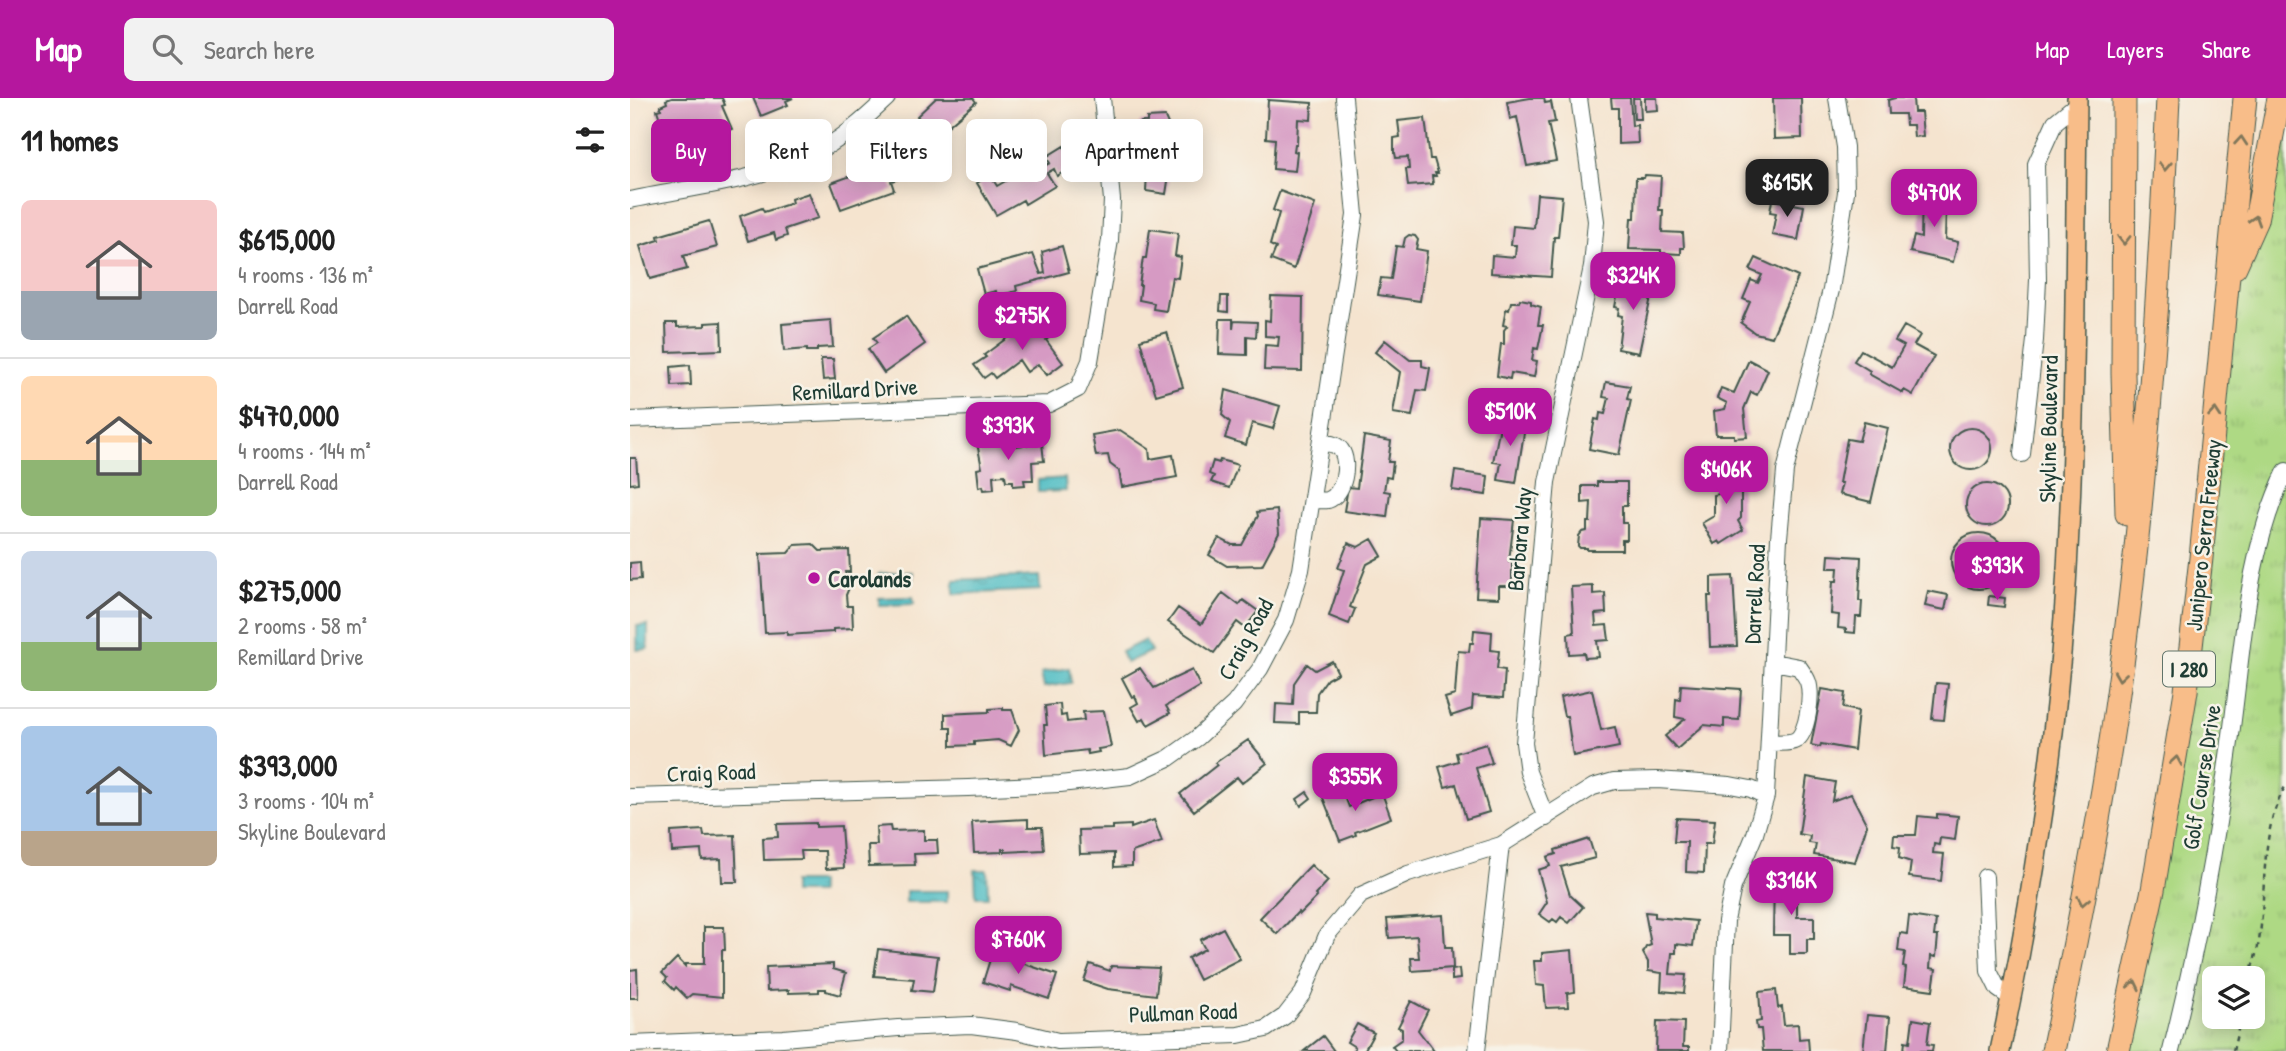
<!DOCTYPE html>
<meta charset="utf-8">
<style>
body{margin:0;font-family:"Patrick Hand",sans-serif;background:#f2f2f2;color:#222;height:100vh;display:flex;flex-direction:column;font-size:26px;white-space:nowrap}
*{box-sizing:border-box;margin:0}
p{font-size:23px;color:#767676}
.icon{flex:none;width:38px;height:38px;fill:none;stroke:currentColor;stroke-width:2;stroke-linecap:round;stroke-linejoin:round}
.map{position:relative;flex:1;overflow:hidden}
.side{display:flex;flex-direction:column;background:#fff;width:630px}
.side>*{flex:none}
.hud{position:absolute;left:21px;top:21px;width:665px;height:63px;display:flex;gap:14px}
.controls{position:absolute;left:1572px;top:868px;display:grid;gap:14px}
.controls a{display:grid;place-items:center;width:63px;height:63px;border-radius:10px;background:#fff;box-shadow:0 4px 18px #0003;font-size:35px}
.price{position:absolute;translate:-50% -60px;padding:0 16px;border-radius:14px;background:#b5179e;color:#fff;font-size:23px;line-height:46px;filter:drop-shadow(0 2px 4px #0008)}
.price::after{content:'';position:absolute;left:50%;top:42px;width:21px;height:16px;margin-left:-10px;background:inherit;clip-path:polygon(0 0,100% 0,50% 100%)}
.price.current{background:#222;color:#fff}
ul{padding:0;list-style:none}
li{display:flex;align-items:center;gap:21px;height:175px;padding:0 21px}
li+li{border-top:2px solid #e0e0e0}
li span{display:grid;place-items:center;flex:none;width:196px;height:140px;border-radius:10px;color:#555}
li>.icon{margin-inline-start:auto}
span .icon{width:84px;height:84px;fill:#fffc;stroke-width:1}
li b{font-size:30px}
h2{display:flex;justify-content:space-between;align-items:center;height:84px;padding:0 21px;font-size:30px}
.tag{padding:0 24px;border-radius:10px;background:#fff;box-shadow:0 4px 18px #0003;font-size:24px;line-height:63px}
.tag.current{background:#b5179e;color:#fff}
header{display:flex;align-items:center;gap:42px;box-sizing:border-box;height:98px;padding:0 35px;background:#b5179e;color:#fff}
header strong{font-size:33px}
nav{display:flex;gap:38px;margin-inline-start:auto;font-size:24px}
.search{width:490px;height:63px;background:#f2f2f2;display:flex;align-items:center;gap:18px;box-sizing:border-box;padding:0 24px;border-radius:10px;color:#767676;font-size:26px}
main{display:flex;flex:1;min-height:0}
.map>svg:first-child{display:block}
.park{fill:url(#park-tufts);stroke:#668b5c;stroke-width:2;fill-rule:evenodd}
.water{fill:url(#water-ripples);stroke:#377d7c;stroke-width:2}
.building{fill:#d69ac3}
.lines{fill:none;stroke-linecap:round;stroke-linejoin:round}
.minor-casing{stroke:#3f564b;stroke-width:18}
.major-casing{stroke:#3f564b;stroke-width:22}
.highway-casing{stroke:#3f564b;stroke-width:25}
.path{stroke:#3f564b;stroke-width:2.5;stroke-dasharray:5 5;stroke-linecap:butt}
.minor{stroke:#fff;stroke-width:16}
.major{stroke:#f8bd89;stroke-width:19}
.highway{stroke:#f8bd89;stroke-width:23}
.oneway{stroke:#81775a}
.poi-dot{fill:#b5179e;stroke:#f7f3e8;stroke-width:2.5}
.labels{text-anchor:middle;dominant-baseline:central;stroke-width:5;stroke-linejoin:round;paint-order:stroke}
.shield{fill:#f7f3e8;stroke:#60746a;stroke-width:2}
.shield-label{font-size:21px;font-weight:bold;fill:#1f3d34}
.street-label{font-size:23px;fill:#1f3d34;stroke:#f7f3e8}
.poi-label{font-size:23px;font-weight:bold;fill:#1f3d34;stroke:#f7f3e8;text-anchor:start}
</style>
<header>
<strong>Map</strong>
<div class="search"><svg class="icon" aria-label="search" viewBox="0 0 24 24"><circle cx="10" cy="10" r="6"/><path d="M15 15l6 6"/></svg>Search here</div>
<nav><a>Map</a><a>Layers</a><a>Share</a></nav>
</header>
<main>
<section class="side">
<h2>11 homes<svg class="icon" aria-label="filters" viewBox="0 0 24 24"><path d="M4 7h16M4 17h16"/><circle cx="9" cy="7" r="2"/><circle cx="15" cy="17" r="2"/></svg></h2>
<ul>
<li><span style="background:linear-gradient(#f6c9c9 65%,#9aa5b1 0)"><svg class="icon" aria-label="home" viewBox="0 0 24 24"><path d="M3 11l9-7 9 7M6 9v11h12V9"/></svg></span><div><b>$615,000</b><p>4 rooms · 136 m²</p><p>Darrell Road</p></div></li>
<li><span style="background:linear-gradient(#ffd9b3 60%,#8fb573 0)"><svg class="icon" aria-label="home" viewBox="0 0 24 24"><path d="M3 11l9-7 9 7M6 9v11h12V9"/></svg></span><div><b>$470,000</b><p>4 rooms · 144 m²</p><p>Darrell Road</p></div></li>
<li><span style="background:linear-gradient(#c9d6e8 65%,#8fb573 0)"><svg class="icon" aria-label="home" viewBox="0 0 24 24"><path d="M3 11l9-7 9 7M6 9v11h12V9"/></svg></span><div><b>$275,000</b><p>2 rooms · 58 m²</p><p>Remillard Drive</p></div></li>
<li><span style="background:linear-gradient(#a9c7e8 75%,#b9a48a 0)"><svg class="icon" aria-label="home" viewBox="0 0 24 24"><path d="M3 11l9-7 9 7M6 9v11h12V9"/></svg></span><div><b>$393,000</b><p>3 rooms · 104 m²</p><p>Skyline Boulevard</p></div></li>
</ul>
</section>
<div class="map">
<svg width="1656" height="953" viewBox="0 0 1656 953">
<defs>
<pattern id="park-tufts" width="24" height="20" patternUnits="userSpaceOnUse" patternTransform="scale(1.75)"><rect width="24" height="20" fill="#aed984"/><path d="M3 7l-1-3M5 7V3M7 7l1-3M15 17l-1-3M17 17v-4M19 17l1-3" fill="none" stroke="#95bb73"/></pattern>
<pattern id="water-ripples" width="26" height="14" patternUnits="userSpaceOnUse" patternTransform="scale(1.75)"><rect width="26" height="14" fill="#4fbdc4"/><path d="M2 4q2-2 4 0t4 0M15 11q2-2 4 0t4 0" fill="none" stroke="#419ba0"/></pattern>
</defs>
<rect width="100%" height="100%" fill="#f7f3e8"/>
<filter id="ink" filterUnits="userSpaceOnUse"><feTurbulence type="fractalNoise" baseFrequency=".0143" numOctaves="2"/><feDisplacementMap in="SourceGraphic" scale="14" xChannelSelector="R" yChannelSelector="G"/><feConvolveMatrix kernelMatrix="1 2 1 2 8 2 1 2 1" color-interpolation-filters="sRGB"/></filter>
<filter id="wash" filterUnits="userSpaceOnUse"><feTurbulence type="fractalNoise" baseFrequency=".00686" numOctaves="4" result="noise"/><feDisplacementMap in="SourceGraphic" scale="28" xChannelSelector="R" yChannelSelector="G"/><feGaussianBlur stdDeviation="1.57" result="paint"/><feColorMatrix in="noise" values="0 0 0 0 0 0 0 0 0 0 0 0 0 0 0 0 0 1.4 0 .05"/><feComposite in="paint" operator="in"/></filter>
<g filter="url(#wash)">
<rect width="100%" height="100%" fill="#f5e4cf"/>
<path class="park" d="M1656,0V953H1488L1523,792L1598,184ZM1584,880H1622V919H1584Z"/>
<path class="water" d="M435,380L436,393L408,394V382Z
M275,474H283V481L248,482V476Z
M409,478L410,492L324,496V482Z
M283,499L284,506L249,507V500Z
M18,527V551L7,552V528Z
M515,542L521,553L496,565L491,554Z
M439,570L441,585L414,589L411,575Z
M345,772H357L358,799H346Z
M163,784H189V795H163Z
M276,793H317V804H276Z"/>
<g id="blocks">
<path class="building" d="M42,0H92L95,7L92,8L102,31L87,37L82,25L71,30L68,22L60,25L63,33L53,38L55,42L40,47L30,31L33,30L27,12L31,11L30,8L37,5L36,2Z
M123,0H163L156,3L158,7L131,18Z
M306,0H343L346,4L305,39L287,18Z
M900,0H914L915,5L921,4L925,24L918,25L926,63L897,68L887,19L880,21L877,4Z
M981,0H1000L1002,28L1007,27L1008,45L988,46V10H982Z
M1003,0H1010L1011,21H1004Z
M1015,0H1027L1028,12L1015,13Z
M1143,0H1171L1172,40L1144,41Z
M1265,0H1283L1284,14H1291L1293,38L1284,39L1283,27H1276L1275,16H1259L1258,2Z
M638,2L682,5L681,22L668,21L667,46H665L664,53L667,54L665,73L643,71L645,41L636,40Z
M535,19L538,26L539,77L536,96L516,93L518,58H515L508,51L507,29L511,24H517V20Z
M795,20L800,61H804L808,75H805L806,78H802L803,86L778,88L776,71H779L778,59L766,60L765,55H764V40L770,39L768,23Z
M399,44L409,59L395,67L386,52Z
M434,48L445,67L427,78L424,71L417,75L425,88L395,106L393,102L366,117L347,85L360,77L367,88L410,63L414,68L420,65L416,59Z
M262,52L272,80L261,83L264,92L211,111L201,85L226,76L227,80L249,72L244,59Z
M1015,77L1031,78L1029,112H1033L1032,134L1053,135L1054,150H1051V156L1031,155V152L999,151L1001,120H1005L1006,80H1014Z
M1292,92L1312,93V109L1316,110L1315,141L1328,144L1323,164L1280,154L1284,138L1291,140Z
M650,93L685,106L664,171L641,162L646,150L640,147L649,115L643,112Z
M179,95L188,120L155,131L157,138L146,142L144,135L118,143L110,118L132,110L134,114L162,105L161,101Z
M907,96L932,98L928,139H924L921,179L861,175L862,157L885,159L886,147H881L883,128L904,130Z
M1142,102L1174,108L1168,142L1142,137L1146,115L1140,114Z
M79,123L87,149L53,158L57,171L20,181L10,148L29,142L28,138Z
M520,131L548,135L545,158L551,159L548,180L542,179L536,213L523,211L524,205L509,202L511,187H509L513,160H516Z
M779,137L785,138L788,142L786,151L797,153L790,203L748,197L751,180L761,181L766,148L773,149L775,140Z
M432,148L439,174L386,188L387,193L367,198L366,193L354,196L347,171L403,156L411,176L415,175L412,154Z
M1126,160L1168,179L1142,239L1125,235L1111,225L1120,204L1113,201L1121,182L1128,185L1132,177L1120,172Z
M991,178L1024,185L1009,255L988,251L992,218L988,217L989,210L985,209Z
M591,198H598V214L590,213Z
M641,198L673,199L672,273L634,272L635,247L648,248L649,239L635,238V222L640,223Z
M890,201L901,203V206L911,209L908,227H913L908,251L904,250L902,262L907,263L904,279L881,275L880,281L867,278L871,246H874V232L877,228L873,227L876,211L879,212L881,204H889Z
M276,218L295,246L254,275L238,251L247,245L243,240Z
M408,220L421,238L416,242L433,265L417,277L408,266L397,274L389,262L365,280L361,275L354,280L344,267L356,259L354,257L401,222L403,224Z
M590,221H603V231L604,223L627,224L626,239L617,238V257L589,256Z
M201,222L203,249L187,250V253H177V251L154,253L152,226Z
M91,224L92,252L37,254L36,225H47V229L75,228V225Z
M1274,228L1290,237L1284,247L1304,258L1283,297L1274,292L1273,295L1239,276L1240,273L1224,263L1231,252L1262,269L1274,248L1265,243Z
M537,234L553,289L526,297L510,242Z
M755,242L780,262H792V268L800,270L796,293L787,292L782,318L763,315L770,274L745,254Z
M191,261H203L205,281L193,282Z
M1119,262L1138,272L1127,297L1121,294L1114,311L1117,339L1104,340V337H1086L1084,313L1095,311L1097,305L1087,300L1091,290L1104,295Z
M60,267L61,287L42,288L41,269Z
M976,284L1000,288L997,301L1001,302L989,357L959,351L965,321L969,322L970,315L975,316L979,300L973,299Z
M596,292L650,308L643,331L622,325L616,347L595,340L600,324L592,317Z
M872,318L896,322L886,385L868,382L871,365L863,364Z
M1234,324L1258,330L1241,404L1209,396L1212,385H1209L1217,341L1229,343Z
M1320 351a21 21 0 1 1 42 0a21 21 0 1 1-42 0Z
M490,332L519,351L520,361L543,357L547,379L492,389L489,373L480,366L478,357L466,358L462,337Z
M734,338L761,343L758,364H763L761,380L756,379L754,393L760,394L757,419L714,413L718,389L727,390Z
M386,342V348L412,345L414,363L402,364L403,382H394L395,387L383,388V383H376L375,377L363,378L364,391L354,392L353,388L349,389L347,371L352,370L347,345L364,344V346Z
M0,360H6L8,385L0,386Z
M590,362L608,367L599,390L581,384L584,378L579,376L583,363L589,365Z
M1089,367H1116L1108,381L1111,389V420L1108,423L1113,432L1091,446L1089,443L1084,446L1072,425L1084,418V397L1089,396Z
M825,373L858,378L856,397L822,392Z
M967,384H997V408H992V425H997V442H992V452H957V450H950L948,448L949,438L952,434L957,433V424H960L961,404L952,405V388H967Z
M1336 407a21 21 0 1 1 42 0a21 21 0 1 1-42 0Z
M647,412L649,435L632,467L597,468L579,457L589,440L602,447H612L628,418L627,414Z
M851,420L884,422L879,463L882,464V488H869V500L846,499Z
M1321 463a28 28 0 1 1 56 0a28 28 0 1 1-56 0Z
M742,441L752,458L737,466L720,509L725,511L719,526L699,518L714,472L708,470L718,445L728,449Z
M183,446L190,453L219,452L220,474H215L219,490L216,497L217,508H222L223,530L203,531V534L157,537V534L135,535L130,456L158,455L165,447Z
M1199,457L1231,459L1229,503H1232L1231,519H1226L1225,535L1216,534V531L1208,530L1209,517L1201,516L1203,483H1207L1208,470H1198Z
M10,464L11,481L0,482V465Z
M1103,478L1107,548L1080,549L1078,498H1081V479Z
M963,488V496L975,495L976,515L965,516L966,528L977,527L979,542L967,543L969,559L955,560L954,555L939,556L938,536L944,535L941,489Z
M1298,493L1318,497L1315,512L1295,508Z
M593,495L609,507L613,502L628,513L615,530L607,524L584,555L538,524L548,510L571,526Z
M1359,498L1375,500L1374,509L1358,507Z
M844,532L862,534L861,552L869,553L867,571L875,572L873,600L843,598L842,611L821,618L815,600L825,597L828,553L839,554L840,545H843Z
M702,563L708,575L697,581L687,595L686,614H669V626L645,625L646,606L663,607L664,585L677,566L685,572Z
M510,570L524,590L562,572L570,588L536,608L540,615L518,627L514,620L509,623L501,609L508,605L505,598L502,599L492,580Z
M1306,585L1318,586L1314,622L1302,621Z
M1051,587L1111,591L1109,622L1094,621V629L1074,627L1047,651L1035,638L1055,621L1045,619L1046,601L1050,602Z
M1192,591L1215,595L1213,610L1228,613L1224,652L1191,646L1190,649L1181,647Z
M962,592L971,632L985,629L989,649L943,658L937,618H934L930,599Z
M430,606L431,618L436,617L437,624L454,622L453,614L474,613L481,649L468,651L469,654L458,656L457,652L416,657L414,627H417L415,608Z
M373,610V612H382L389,632L381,648L368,642L344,644V647L321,648V630H315V616L359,614V611Z
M618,642L637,665L612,685L607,679L564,713L550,696L587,667L585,665Z
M856,646L862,665L846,670L859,714L836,721L826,686L815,689L809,669L828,663L826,655Z
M1177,679L1205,684L1202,703L1221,696L1237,727L1225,764L1184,757L1186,746L1179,745L1180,738L1169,736Z
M711,689L719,709L752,695L761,720L725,734L726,737L710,743L692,697Z
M677,694L681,700L671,708L667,701Z
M1307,716L1328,718L1325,742L1310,740L1309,747L1304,746L1303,755L1314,756L1311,783L1279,779L1281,764L1269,760L1270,749L1263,748L1264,737H1286L1288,718L1307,720Z
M1046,720L1085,722L1082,746H1075L1074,775L1056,774L1057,744H1044Z
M398,721V729H412L414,752L375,754V751H372V754L344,755L342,724Z
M524,722L532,744L502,754V768L484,769V755L450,756L449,732L483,731V728L501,727V730Z
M186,725V729L211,728L214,770L196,771L195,753H171L172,761L134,762L133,740L148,739L147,726Z
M260,728L261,733L294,732V742H307L308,755L284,756L285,767L239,768L238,747H247L246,729Z
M73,732L74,738L105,737L107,784H92L91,761L72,762L71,752L42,754L41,734Z
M959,741L965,760L931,769L940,797L953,809L939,825L931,819L927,824L923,821L920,824L909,816L917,804L908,772L920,768L917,759L926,756L925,752Z
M681,767L698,783L685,797L687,799L670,816L668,814L647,836L630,820Z
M1144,781H1167V819H1184V841H1177V856H1160V837H1143Z
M1015,814L1025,815V819L1066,823L1063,848L1046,846V855H1042L1040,876L1056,877L1054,895L1031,893L1032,875L1018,873V864L1013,855L1016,849L1021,847Z
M813,817L815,849H822L823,870L782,873L781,860H789L787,838L759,840L757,821Z
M1279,818L1306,822L1304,838H1308L1306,859L1301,858L1300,870L1306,871L1303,892L1274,888L1276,870L1273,869L1275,854L1268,853L1270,835L1277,836Z
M74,829H94L95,852H92V899L62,896L57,900L46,889L44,892L35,883L37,880L32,875L47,860L55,868V866H74Z
M593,830L610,861L569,882L558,860L575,851L570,842Z
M248,851L308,858L303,894L282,892L284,881L244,878Z
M363,852L387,859L386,863L427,877L419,901L381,888L380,893L353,884Z
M942,852L945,894L937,895L938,909L916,910L914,888L906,887L904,863H912V855Z
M203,866V871L216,875L210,897L196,893V891H189V894L159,895V892L137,893L136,869Z
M460,866L480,873L481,868L529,870L526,897L478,891L454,883Z
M7,871L8,900H0V872Z
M829,871L830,881L822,882V872Z
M1146,892L1148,910L1152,909L1154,927L1168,926L1169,941L1178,940L1179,953H1133L1131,931H1127L1126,924L1131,923L1129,894Z
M781,903L798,912L788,932L804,953H766L762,948L772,941V931L768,929Z
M1237,917L1260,919L1257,953H1233Z
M1283,921L1300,924L1297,946L1303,947L1302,953H1274L1275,943L1280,944Z
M1027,923L1054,924L1053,949H1059V953H1026Z
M727,926L744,935L734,953H723L725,949L717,944Z
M693,938L704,953H674Z"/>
</g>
</g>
<g filter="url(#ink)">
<use href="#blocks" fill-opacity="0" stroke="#3f564b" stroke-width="2"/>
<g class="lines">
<g class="minor-casing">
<path id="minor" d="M0,102C56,90 128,83 179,58C209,44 234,22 257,0
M0,322L419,306L448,291L460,263L480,142L482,102L472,0
M1392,356L1405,242L1408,182L1406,66L1425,24L1447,6
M682,401C687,402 693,403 698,402C714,397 720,364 711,352C706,345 698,346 691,344
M1139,645C1147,644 1160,646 1166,642C1178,635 1182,596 1178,584C1176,578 1172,574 1169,569L1143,564
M0,699L338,690L430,686L500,678L539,660L567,640L604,606L630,571L656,522L671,472L725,117L714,0
M916,720L898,674L894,645L917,384L962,169L966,123L949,0
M1355,779L1359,873L1368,891L1381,900
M0,946L153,940L268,930L341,927L387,933L428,943L608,937L636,931L655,918L673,895L697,837L731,797L778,776L871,747L963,689L984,683L1027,682L1100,687L1121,691L1136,698
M847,953L871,747
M1090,953L1096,823L1103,789L1125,736L1136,698L1149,440L1155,373L1201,192L1216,94L1215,49L1207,0
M1541,953C1566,854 1585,753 1599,651C1613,558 1614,459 1656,373"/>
</g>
<g class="major-casing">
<path id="major" d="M1370,953C1401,810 1423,665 1434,519C1446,346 1445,173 1447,0"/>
</g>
<g class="highway-casing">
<path id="highway" d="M1494,0L1493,276L1497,416
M1605,169L1626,122L1649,0
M1423,953C1447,839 1469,725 1486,610C1515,408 1529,204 1538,0
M1488,953L1523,792L1556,593L1571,460L1615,0"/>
</g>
<path class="path" d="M1619,880C1622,868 1627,856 1629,843C1637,792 1629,734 1656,687
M1603,953L1611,919"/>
<use href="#minor" class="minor"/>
<use href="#major" class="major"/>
<use href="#highway" class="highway"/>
</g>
<defs><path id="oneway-chevron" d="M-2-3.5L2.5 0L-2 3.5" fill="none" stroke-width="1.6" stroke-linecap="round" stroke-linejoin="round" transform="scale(1.75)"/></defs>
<g class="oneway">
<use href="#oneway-chevron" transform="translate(1611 43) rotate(-85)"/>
<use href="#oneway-chevron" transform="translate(1535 68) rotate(93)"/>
<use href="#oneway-chevron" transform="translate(1625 122) rotate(-72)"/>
<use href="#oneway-chevron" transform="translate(1494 142) rotate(90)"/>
<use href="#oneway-chevron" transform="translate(1585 315) rotate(-85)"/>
<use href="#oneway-chevron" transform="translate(1490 578) rotate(98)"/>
<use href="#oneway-chevron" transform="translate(1546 663) rotate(-81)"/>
<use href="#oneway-chevron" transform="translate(1453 803) rotate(101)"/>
<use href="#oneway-chevron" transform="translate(1504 887) rotate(-78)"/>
</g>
</g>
<circle class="poi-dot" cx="184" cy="480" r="7"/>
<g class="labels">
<rect class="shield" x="1533" y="553.5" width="52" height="35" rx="5"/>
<g class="shield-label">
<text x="1559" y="571">I 280</text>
</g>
<g class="street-label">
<text transform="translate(225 291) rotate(-3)">Remillard Drive</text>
<text transform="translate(1418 331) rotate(-89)">Skyline Boulevard</text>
<text transform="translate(1573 437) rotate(-84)">Junipero Serra Freeway</text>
<text transform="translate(889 441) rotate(-85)">Barbara Way</text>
<text transform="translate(1124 496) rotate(-87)">Darrell Road</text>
<text transform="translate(615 541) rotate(-61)">Craig Road</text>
<text transform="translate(81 674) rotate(-2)">Craig Road</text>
<text transform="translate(1571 679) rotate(-81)">Golf Course Drive</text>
<text transform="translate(553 914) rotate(-2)">Pullman Road</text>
</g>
<g class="poi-label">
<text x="198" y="480">Carolands</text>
</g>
</g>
</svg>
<div class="controls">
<a><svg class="icon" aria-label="layers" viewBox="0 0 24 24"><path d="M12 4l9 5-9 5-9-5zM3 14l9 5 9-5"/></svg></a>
</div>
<b class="price current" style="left:1157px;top:121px">$615K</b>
<b class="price" style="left:1304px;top:131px">$470K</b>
<b class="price" style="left:1003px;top:214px">$324K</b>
<b class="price" style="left:392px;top:254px">$275K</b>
<b class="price" style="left:880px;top:350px">$510K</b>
<b class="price" style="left:378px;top:364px">$393K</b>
<b class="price" style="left:1096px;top:408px">$406K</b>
<b class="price" style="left:1367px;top:504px">$393K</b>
<b class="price" style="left:725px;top:715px">$355K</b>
<b class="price" style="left:1161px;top:819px">$316K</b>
<b class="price" style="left:388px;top:878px">$760K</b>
<div class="hud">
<a class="tag current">Buy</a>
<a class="tag">Rent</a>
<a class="tag">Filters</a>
<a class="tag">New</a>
<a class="tag">Apartment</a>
</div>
</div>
</main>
